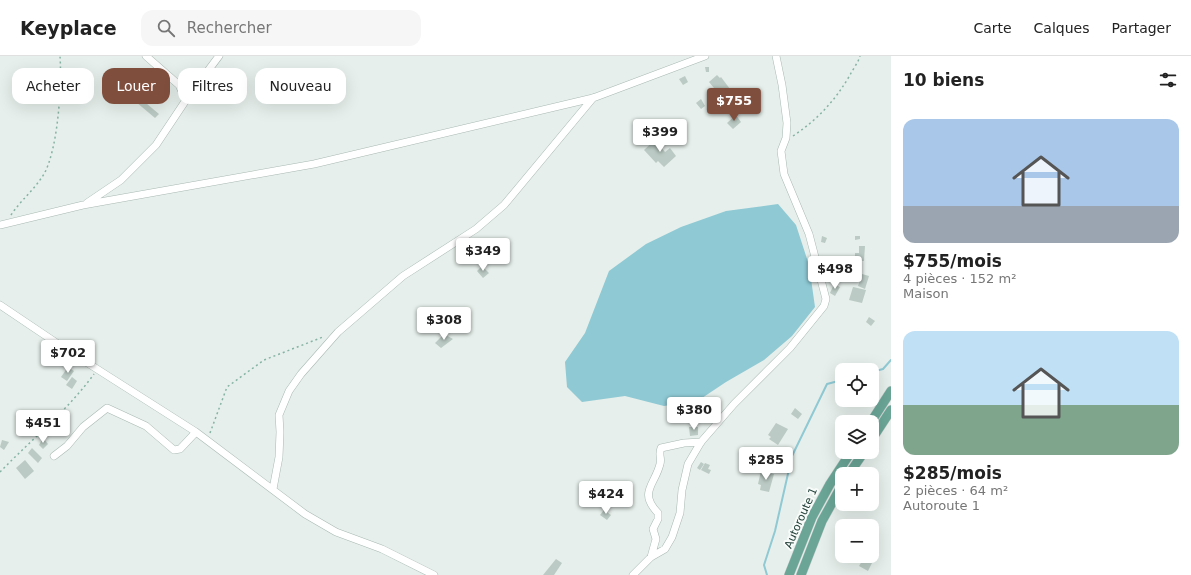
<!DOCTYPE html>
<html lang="fr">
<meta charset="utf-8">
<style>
body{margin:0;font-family:"DejaVu Sans",sans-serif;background:#f6f6f6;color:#222;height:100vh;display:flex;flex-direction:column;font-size:15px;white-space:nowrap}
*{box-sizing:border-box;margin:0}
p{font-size:13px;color:#767676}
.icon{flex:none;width:22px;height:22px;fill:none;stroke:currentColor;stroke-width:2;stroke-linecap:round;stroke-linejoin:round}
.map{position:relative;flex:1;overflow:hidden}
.side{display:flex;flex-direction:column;background:#fff;width:300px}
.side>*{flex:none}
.top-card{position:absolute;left:12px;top:12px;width:380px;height:36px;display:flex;gap:8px}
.buttons{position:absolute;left:835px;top:307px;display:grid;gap:8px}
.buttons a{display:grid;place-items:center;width:44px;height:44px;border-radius:8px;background:#fff;box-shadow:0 4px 16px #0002;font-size:20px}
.price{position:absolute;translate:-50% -34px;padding:0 9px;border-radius:4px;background:#fff;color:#222;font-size:13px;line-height:26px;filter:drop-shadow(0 1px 2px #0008)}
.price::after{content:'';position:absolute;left:50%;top:24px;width:12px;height:9px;margin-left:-6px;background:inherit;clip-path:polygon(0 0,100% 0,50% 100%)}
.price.on{background:#804e3d;color:#fff}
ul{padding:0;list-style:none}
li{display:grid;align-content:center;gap:8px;height:212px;padding:0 12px}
li span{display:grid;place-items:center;height:124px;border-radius:12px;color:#555}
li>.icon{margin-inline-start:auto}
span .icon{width:72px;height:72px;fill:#fffc;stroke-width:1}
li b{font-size:17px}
h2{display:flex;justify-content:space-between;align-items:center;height:48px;padding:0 12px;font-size:17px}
.tag{padding:0 14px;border-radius:12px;background:#fff;box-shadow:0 4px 16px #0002;font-size:14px;line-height:36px}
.tag.on{background:#804e3d;color:#fff}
header{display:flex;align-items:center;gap:24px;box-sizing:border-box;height:56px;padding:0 20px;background:#fff;border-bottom:1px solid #e0e0e0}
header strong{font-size:19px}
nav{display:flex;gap:22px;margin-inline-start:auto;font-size:14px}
.search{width:280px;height:36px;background:#f6f6f6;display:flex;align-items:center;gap:10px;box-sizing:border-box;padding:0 14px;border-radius:12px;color:#767676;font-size:15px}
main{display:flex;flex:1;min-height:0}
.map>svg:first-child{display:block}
.water{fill:#8ec9d4}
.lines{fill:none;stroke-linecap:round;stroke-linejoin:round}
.stream{stroke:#8ec9d4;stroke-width:2}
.building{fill:#bbcac4}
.minor-casing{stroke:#a8b8b2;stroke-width:8}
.major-casing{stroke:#c2cac8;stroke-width:10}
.path{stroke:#86b3a5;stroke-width:1.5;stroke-dasharray:2 3;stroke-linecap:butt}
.minor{stroke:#fff;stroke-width:7}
.major{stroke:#6aa596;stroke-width:9}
.labels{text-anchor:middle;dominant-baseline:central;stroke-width:4;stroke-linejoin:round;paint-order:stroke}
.street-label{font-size:11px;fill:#24423a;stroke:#f7fbf9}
</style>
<header>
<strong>Keyplace</strong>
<div class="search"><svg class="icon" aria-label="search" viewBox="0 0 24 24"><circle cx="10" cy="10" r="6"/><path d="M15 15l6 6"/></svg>Rechercher</div>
<nav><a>Carte</a><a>Calques</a><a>Partager</a></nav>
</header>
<main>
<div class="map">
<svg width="891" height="519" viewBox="0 0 891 519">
<rect width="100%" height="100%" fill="#e6efeb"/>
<path class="water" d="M778,148L796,169L809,209L815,251L792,280L764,304L726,326L699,344L664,350L625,340L582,346L567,331L565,306L585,277L609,215L646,188L681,171L726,155Z"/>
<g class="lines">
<path class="stream" d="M872,316L883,313L891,304
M767,519L764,509L775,475L792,400L827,328L842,324"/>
</g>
<path class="building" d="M705,11H709V16H706Z
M147,15L157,26L148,36L137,25Z
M717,19L720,22L721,21L733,37L724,44L709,26Z
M685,20L688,26L683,29L679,23Z
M140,42L159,58L155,62L136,46Z
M701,43L705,50L701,53L696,47Z
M736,59L741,66L733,73L727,67Z
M657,82L663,88L660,90L665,96L670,92L676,100L664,111L658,105L656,107L644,94Z
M822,180L827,182L825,187L821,186Z
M855,180H860V183L855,184Z
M859,190H865L864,205H855V197H859Z
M482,210L489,217L483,222L477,215Z
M862,218L869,220L865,233L858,230Z
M834,228L840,231L835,240L830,237Z
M853,231L866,234L862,247L849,244Z
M869,261L875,265L871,270L866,266Z
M444,278L453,283L441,292L435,287Z
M68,311L74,315L67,325L61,321Z
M72,321L77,325L72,333L66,329Z
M795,352L802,358L798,363L791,358Z
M776,367L788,373L778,389L769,383L771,381L768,379Z
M689,371H698V379L690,380Z
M43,382L48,388L43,393L39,389Z
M2,384L9,386L4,394L0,391Z
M32,392L42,402L38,407L28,397Z
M25,404L34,415L25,423L16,412Z
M701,406L704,408L700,414L697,412Z
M705,407L710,409L708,413L711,414L709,418L701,414Z
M761,415L774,418L769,436L760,434L761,429L758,428Z
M599,431L606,437L600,444L593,439Z
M606,439L610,442L606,448L602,444Z
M604,454L611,459L607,464L600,459Z
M850,500H860L856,505Z
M864,502L872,507L868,515L859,510Z
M556,503L562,507L554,519H543Z"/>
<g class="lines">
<g class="minor-casing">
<path id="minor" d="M146,0L179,29L186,44
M87,147L121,124L156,89L186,44L219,0
M0,169L83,149L314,108L593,42L705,0
M0,249L64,292L196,376L305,458L336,476L382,493L434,519
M54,400L67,390L83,371L107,352L146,370L174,394L180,393L196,376
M273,433L279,401L280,376L279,359L289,335L301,318L338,276L403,220L476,173L504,149L593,42
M651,501L656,483L653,473L658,463V457C638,436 655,429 660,408C662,401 658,400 661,392L684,387L701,386
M633,519L651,501L665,493L672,481L680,457L682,434L688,408L701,386L734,348L790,292L824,250L826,243L809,178L784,118L781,95L786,82L787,67L782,29L776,0"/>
</g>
<g class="major-casing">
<path id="major" d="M871,366L891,335
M872,383L891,354
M849,418L864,396
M789,519L812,461L830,428L851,396
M801,519L822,465L842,429"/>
</g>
<path class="path" d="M793,80C817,64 835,45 850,19C853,13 858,7 860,0
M11,159C21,144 35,133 44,118C58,93 62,29 60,0
M210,377L227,331L264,304L323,281
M0,416C32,383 67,355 94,318"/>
<use href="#minor" class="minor"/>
<use href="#major" class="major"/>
</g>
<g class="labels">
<g class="street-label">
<text transform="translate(801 462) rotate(-66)">Autoroute 1</text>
</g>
</g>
</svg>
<div class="buttons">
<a><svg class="icon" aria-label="locate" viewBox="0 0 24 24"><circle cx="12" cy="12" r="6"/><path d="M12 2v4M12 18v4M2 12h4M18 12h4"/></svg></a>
<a><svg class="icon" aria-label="layers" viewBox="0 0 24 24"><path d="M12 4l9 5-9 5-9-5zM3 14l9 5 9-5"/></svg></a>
<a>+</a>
<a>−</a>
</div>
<b class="price on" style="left:734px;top:66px">$755</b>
<b class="price" style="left:660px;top:97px">$399</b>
<b class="price" style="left:483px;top:216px">$349</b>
<b class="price" style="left:835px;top:234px">$498</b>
<b class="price" style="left:444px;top:285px">$308</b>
<b class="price" style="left:68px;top:318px">$702</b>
<b class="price" style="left:694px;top:375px">$380</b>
<b class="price" style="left:43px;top:388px">$451</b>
<b class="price" style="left:766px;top:425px">$285</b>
<b class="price" style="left:606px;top:459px">$424</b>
<div class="top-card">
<a class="tag">Acheter</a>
<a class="tag on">Louer</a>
<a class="tag">Filtres</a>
<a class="tag">Nouveau</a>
</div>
</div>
<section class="side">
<h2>10 biens<svg class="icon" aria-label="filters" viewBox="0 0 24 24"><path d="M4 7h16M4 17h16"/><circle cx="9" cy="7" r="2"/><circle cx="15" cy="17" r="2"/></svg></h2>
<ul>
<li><span style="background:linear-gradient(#a9c7e8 70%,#9aa5b1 0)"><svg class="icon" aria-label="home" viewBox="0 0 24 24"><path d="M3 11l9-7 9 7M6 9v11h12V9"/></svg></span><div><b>$755/mois</b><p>4 pièces · 152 m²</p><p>Maison</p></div></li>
<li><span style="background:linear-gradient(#bfe0f5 60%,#7fa58c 0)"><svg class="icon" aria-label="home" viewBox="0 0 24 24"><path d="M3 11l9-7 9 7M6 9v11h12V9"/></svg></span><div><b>$285/mois</b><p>2 pièces · 64 m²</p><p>Autoroute 1</p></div></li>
</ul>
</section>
</main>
